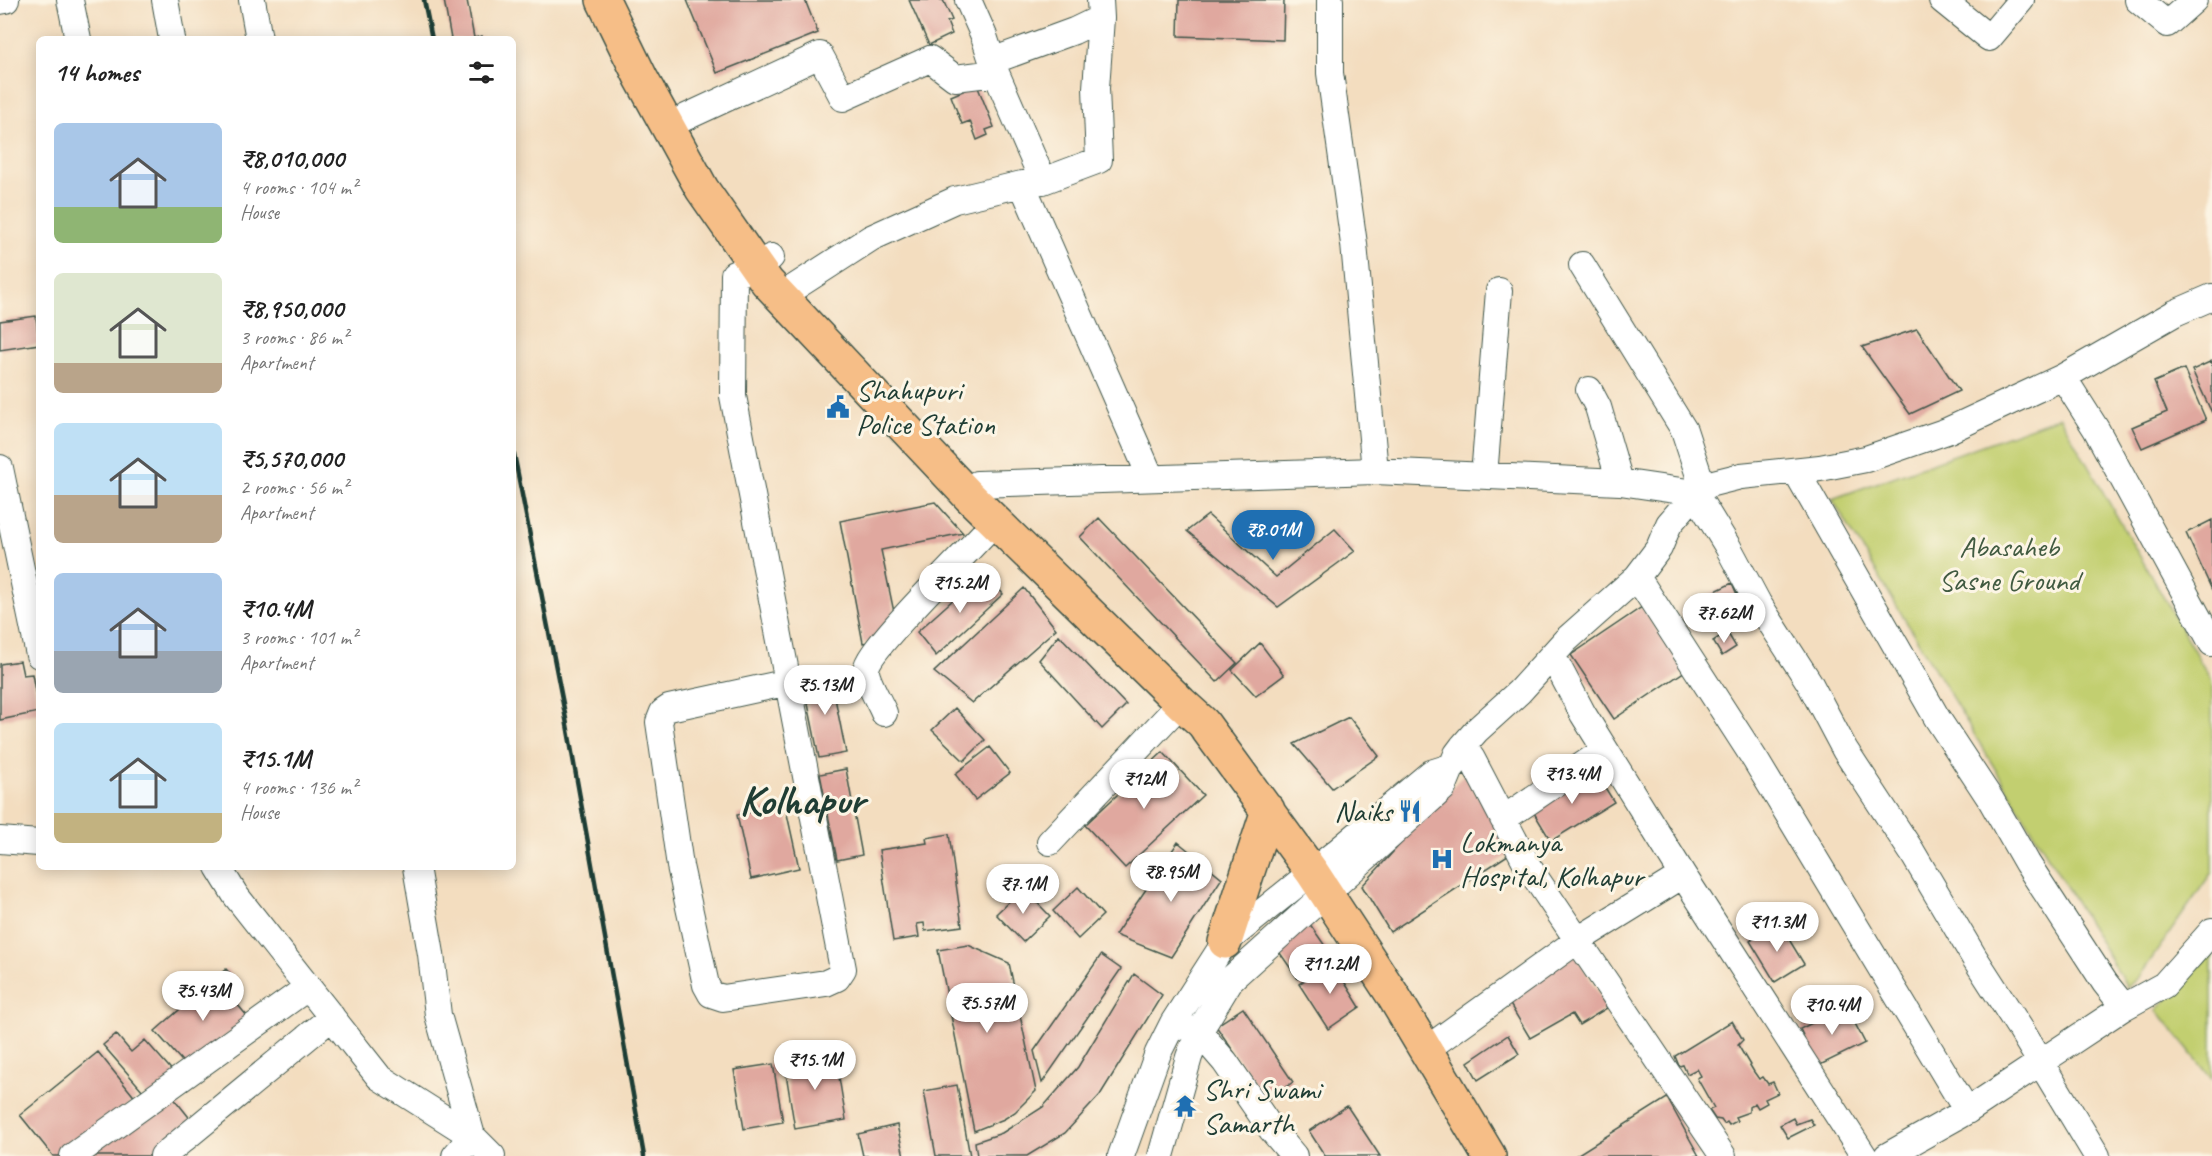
<!DOCTYPE html>
<meta charset="utf-8">
<style>
body{margin:0;font-family:Caveat,sans-serif;background:#f6f6f6;color:#222;height:100vh;display:flex;flex-direction:column;font-size:22px;white-space:nowrap}
*{box-sizing:border-box;margin:0}
p{font-size:20px;color:#767676}
.icon{flex:none;width:33px;height:33px;fill:none;stroke:currentColor;stroke-width:2;stroke-linecap:round;stroke-linejoin:round}
.map{position:relative;flex:1;overflow:hidden}
.side{position:absolute;left:36px;top:36px;width:480px;height:834px;display:flex;flex-direction:column;background:#fff;border-radius:9px;box-shadow:0 3px 15px #0003}
.side>*{flex:none}
.price{position:absolute;translate:-50% -51px;padding:0 14px;border-radius:21px;background:#fff;color:#222;font-size:20px;line-height:39px;filter:drop-shadow(0 2px 3px #0008)}
.price::after{content:'';position:absolute;left:50%;top:36px;width:18px;height:14px;margin-left:-9px;background:inherit;clip-path:polygon(0 0,100% 0,50% 100%)}
.price.current{background:#1f6fb2;color:#fff}
ul{padding:0;list-style:none}
li{display:flex;align-items:center;gap:18px;height:150px;padding:0 18px}
li span{display:grid;place-items:center;flex:none;width:168px;height:120px;border-radius:9px;color:#555}
li>.icon{margin-inline-start:auto}
span .icon{width:72px;height:72px;fill:#fffc;stroke-width:1}
li b{font-size:26px}
h2{display:flex;justify-content:space-between;align-items:center;height:72px;padding:0 18px;font-size:26px}
.map>svg:first-child{display:block}
.green{fill:#c2cf70;stroke:#708652;stroke-width:1.5}
.building{fill:#e0a89f}
.lines{fill:none;stroke-linecap:round;stroke-linejoin:round}
.minor-casing{stroke:#3f5549;stroke-width:28}
.highway-casing{stroke:#3f5549;stroke-width:36}
.minor{stroke:#fff;stroke-width:26}
.highway{stroke:#f6be87;stroke-width:33}
.rail{stroke:#1f3d34;stroke-width:4.5}
.labels{text-anchor:middle;dominant-baseline:central;stroke-width:6;stroke-linejoin:round;paint-order:stroke}
.poi-label{font-size:30px;fill:#1f3d34;stroke:#fcf5e5;text-anchor:start}
.park-label{font-size:30px;fill:#405a40;stroke:#fcf5e5}
.town-label{font-size:42px;font-weight:bold;fill:#1f3d34;stroke:#fcf5e5}
</style>
<div class="map">
<svg width="2212" height="1156" viewBox="0 0 2212 1156">
<rect width="100%" height="100%" fill="#fcf5e5"/>
<filter id="ink" filterUnits="userSpaceOnUse"><feTurbulence type="fractalNoise" baseFrequency=".0167" numOctaves="2"/><feDisplacementMap in="SourceGraphic" scale="12" xChannelSelector="R" yChannelSelector="G"/><feConvolveMatrix kernelMatrix="1 2 1 2 8 2 1 2 1" color-interpolation-filters="sRGB"/></filter>
<filter id="wash" filterUnits="userSpaceOnUse"><feTurbulence type="fractalNoise" baseFrequency=".008" numOctaves="4" result="noise"/><feDisplacementMap in="SourceGraphic" scale="24" xChannelSelector="R" yChannelSelector="G"/><feGaussianBlur stdDeviation="1.35" result="paint"/><feColorMatrix in="noise" values="0 0 0 0 0 0 0 0 0 0 0 0 0 0 0 0 0 1.4 0 .05"/><feComposite in="paint" operator="in"/></filter>
<g filter="url(#wash)">
<rect width="100%" height="100%" fill="#f3ddbf"/>
<path class="green" d="M2060,417L2212,682V872L2139,977L2127,987L1832,499Z
M2212,952V1079L2157,1010Z"/>
<g id="blocks">
<path class="building" d="M444,0H467L474,38L482,36V39H451Z
M687,0H805L818,33L717,73Z
M909,0H943L952,20L947,22L952,34L929,45Z
M1179,0H1284L1283,40L1178,36Z
M977,85L994,127L986,130L988,135L977,140L970,121L962,124L951,96Z
M36,316L39,344L0,350V321Z
M1917,329L1959,391L1910,414L1862,347Z
M2212,361V413L2192,370Z
M2184,369L2206,420L2142,448L2132,427L2167,412L2154,382Z
M935,502L963,533L881,550L895,617L881,640L863,643L840,521Z
M1208,515L1276,577L1335,529L1355,551L1278,607L1187,531Z
M1099,518L1237,663L1217,682L1080,537Z
M2212,520V590L2186,533Z
M984,572L1003,594L936,656L917,632Z
M1732,583L1738,597L1707,612L1701,598Z
M1024,588L1056,629L972,703L934,672Z
M1642,607L1685,671L1614,719L1571,655Z
M1727,632L1736,647L1722,656L1713,641Z
M1059,635L1126,705L1102,729L1039,660Z
M1260,643L1284,675L1256,696L1232,670Z
M20,661L23,675L32,674L39,712L0,720V664Z
M830,673L846,753L819,758L803,679Z
M955,708L985,740L964,761L932,730Z
M1349,717L1379,756L1332,788L1294,744Z
M990,747L1010,773L975,800L955,774Z
M1163,752L1203,795L1125,868L1085,825Z
M1593,768L1614,802L1551,841L1531,808Z
M846,769L862,855L837,860L820,774Z
M1464,774L1514,851L1390,932L1362,886Z
M785,805L799,868L751,879L737,815Z
M949,834L962,926L925,931L924,923L917,924L919,937L893,941L879,850L927,843L926,838Z
M1178,842L1222,878L1171,957L1115,935Z
M1078,887L1103,915L1078,939L1053,911Z
M1023,888L1050,916L1023,942L996,914Z
M1305,917L1332,956L1298,979L1273,943Z
M1779,923L1804,964L1775,982L1750,941Z
M968,945L1009,963L1036,1091L1015,1112L1004,1119L974,1131L938,950Z
M1101,955L1121,969L1042,1083L1034,1051Z
M1576,955L1607,1008L1579,1025L1572,1014L1530,1038L1505,996Z
M1332,962L1360,1007L1328,1029L1299,984Z
M226,969L236,980L225,990L248,1017L189,1069L155,1031Z
M1134,974L1162,995L1100,1095L1065,1133L1027,1156H977L975,1142L1002,1133L1043,1107L1078,1067Z
M1846,1006L1865,1043L1818,1066L1800,1029Z
M1243,1008L1293,1082L1267,1100L1216,1026Z
M1732,1021L1743,1040L1738,1045L1754,1072L1759,1079L1763,1077L1768,1084L1773,1082L1778,1093L1765,1099L1767,1103L1758,1108L1755,1103L1749,1107V1112L1735,1117L1737,1121L1729,1125L1727,1122L1724,1124L1721,1120L1715,1119L1709,1110L1714,1108L1697,1078L1701,1076L1697,1069L1687,1074L1683,1065L1679,1066L1675,1056Z
M116,1034L131,1052L145,1040L176,1075L149,1098L103,1045Z
M1508,1035L1519,1054L1478,1080L1468,1062Z
M98,1052L136,1099L65,1156H53L20,1115Z
M835,1053L846,1120L795,1129L784,1061Z
M773,1064L783,1122L744,1129L734,1070Z
M957,1085L970,1156H936L924,1091Z
M168,1091L192,1121L149,1156H88Z
M1667,1098L1699,1156H1575Z
M1347,1106L1380,1156H1325L1309,1131Z
M1793,1118L1796,1124L1810,1119L1814,1125L1788,1138L1780,1125Z
M897,1125L904,1156H863L858,1134Z"/>
</g>
</g>
<g filter="url(#ink)">
<use href="#blocks" fill-opacity="0" stroke="#3f5549" stroke-width="1.5"/>
<g class="lines">
<g class="minor-casing">
<path id="minor" d="M70,0L78,39
M165,0L172,39
M252,0L259,39
M968,0L984,36L996,73L1043,181L1022,184
M1330,0V73L1354,244L1375,471
M1942,0L1989,38L2021,0
M2138,0L2167,24L2194,0
M0,1L6,0
M992,61L1074,31L1101,18L1100,0
M684,118L820,55L843,98L930,59L955,78L996,73
M1043,181L1099,160L1096,88L1101,18
M771,257L756,269L734,274L733,396L843,969L837,978L826,983L723,998L711,994L706,985L680,866L659,722L663,712L669,708L789,682
M1582,265L1684,430L1703,488
M795,287L871,238L955,200L1022,184L1151,478
M2063,377L2096,429L2212,643
M1589,390L1598,407L1620,482
M0,468L39,655
M1796,471L1937,718L1991,800L2027,863L2105,983L2124,1007
M1484,476L1499,291
M977,484L1375,471L1620,482L1695,493L1728,547L1758,603L1809,682L1845,750L1912,852L1974,957L2021,1030L2097,1156
M1637,577L1756,761L1967,1111
M1552,655L1583,714L1683,875L1864,1156
M884,713C880,703 866,680 866,670C867,648 975,546 995,521
M1463,746L1472,759L1529,868L1723,1156
M1503,819L1605,750
M0,840L39,843
M1050,842L1181,703
M218,867L236,896L379,1077L472,1136L492,1156
M416,867L431,954L438,1015L472,1136L455,1156
M1185,1027L1199,1032L1225,1062L1272,1130L1294,1156
M1438,1041L1578,940L1683,875
M73,1156L307,988
M163,1156L332,1017
M1121,1156L1158,1053L1173,1023L1225,942L1338,851L1431,773L1453,766
M1161,1156L1189,1057L1199,1032L1231,979L1443,788L1457,754L1463,746L1477,730L1519,692L1566,640L1637,577L1659,548L1669,524L1694,495L1709,484L1741,476L1820,468L1866,459L1947,431L2063,377L2175,313L2212,297
M1887,1156L1967,1111L2124,1007L2164,985L2212,931"/>
</g>
<g class="highway-casing">
<path id="highway" d="M603,0L641,78L702,189L767,282L969,496L1181,703L1203,723L1312,872L1394,997L1489,1156
M1225,942L1268,810"/>
</g>
<use href="#minor" class="minor"/>
<use href="#highway" class="highway"/>
<path class="rail" d="M424,0L432,39
M513,449L566,719L644,1156"/>
</g>
</g>
<defs>
<g id="civic-bare" transform="scale(1.8)"><path d="M-.6-6.5H3V-4.5H.6V-3L4-1V1h2V6H-6V1h2V-1L-.6-3ZM-1.2 2.5V6h2.4V2.5Z" fill="#1f6fb2" stroke="#fcf5e5" stroke-width="2.5" paint-order="stroke"/></g>
<g id="restaurant-bare" transform="scale(1.8)"><path d="M-5-6h1v4h1v-4h1v4h1v-4h1v5L-1.5 .5V6h-2V.5L-5-1ZM5-6V6H3V1.5H1.5Q1.5-4 5-6Z" fill="#1f6fb2" stroke="#fcf5e5" stroke-width="2.5" paint-order="stroke"/></g>
<g id="hospital-bare" transform="scale(1.8)"><path d="M-5-5h3v3.5h4V-5h3V5h-3V1.5h-4V5h-3Z" fill="#1f6fb2" stroke="#fcf5e5" stroke-width="2.5" paint-order="stroke"/></g>
<g id="temple-bare" transform="scale(1.8)"><path d="M0-6L5-2H3V0L6.5 2.5H4V6H1.5V3h-3V6H-4V2.5H-6.5L-3 0V-2H-5Z" fill="#1f6fb2" stroke="#fcf5e5" stroke-width="2.5" paint-order="stroke"/></g>
</defs>
<g fill-rule="evenodd">
<use href="#civic-bare" x="838" y="407"/>
<use href="#restaurant-bare" x="1410" y="811"/>
<use href="#hospital-bare" x="1442" y="859"/>
<use href="#temple-bare" x="1185" y="1106"/>
</g>
<g class="labels">
<g class="poi-label">
<text x="856" y="390">Shahupuri<tspan x="856" dy="34">Police Station</tspan></text>
<text x="1392" y="811" text-anchor="end">Naiks</text>
<text x="1460" y="842">Lokmanya<tspan x="1460" dy="34">Hospital, Kolhapur</tspan></text>
<text x="1203" y="1089">Shri Swami<tspan x="1203" dy="34">Samarth</tspan></text>
</g>
<g class="park-label">
<text x="2009" y="546">Abasaheb<tspan x="2009" dy="34">Sasne Ground</tspan></text>
</g>
<g class="town-label">
<text x="802" y="800">Kolhapur</text>
</g>
</g>
</svg>
<b class="price current" style="left:1273px;top:561px">₹8.01M</b>
<b class="price" style="left:960px;top:614px">₹15.2M</b>
<b class="price" style="left:1724px;top:644px">₹7.62M</b>
<b class="price" style="left:825px;top:716px">₹5.13M</b>
<b class="price" style="left:1572px;top:805px">₹13.4M</b>
<b class="price" style="left:1144px;top:810px">₹12M</b>
<b class="price" style="left:1171px;top:903px">₹8.95M</b>
<b class="price" style="left:1023px;top:915px">₹7.1M</b>
<b class="price" style="left:1777px;top:953px">₹11.3M</b>
<b class="price" style="left:1330px;top:995px">₹11.2M</b>
<b class="price" style="left:203px;top:1022px">₹5.43M</b>
<b class="price" style="left:987px;top:1034px">₹5.57M</b>
<b class="price" style="left:1832px;top:1036px">₹10.4M</b>
<b class="price" style="left:815px;top:1091px">₹15.1M</b>
<section class="side">
<h2>14 homes<svg class="icon" aria-label="filters" viewBox="0 0 24 24"><path d="M4 7h16M4 17h16"/><circle cx="9" cy="7" r="2"/><circle cx="15" cy="17" r="2"/></svg></h2>
<ul>
<li><span style="background:linear-gradient(#a9c7e8 70%,#8fb573 0)"><svg class="icon" aria-label="home" viewBox="0 0 24 24"><path d="M3 11l9-7 9 7M6 9v11h12V9"/></svg></span><div><b>₹8,010,000</b><p>4 rooms · 104 m²</p><p>House</p></div></li>
<li><span style="background:linear-gradient(#dfe7d0 75%,#b9a48a 0)"><svg class="icon" aria-label="home" viewBox="0 0 24 24"><path d="M3 11l9-7 9 7M6 9v11h12V9"/></svg></span><div><b>₹8,950,000</b><p>3 rooms · 86 m²</p><p>Apartment</p></div></li>
<li><span style="background:linear-gradient(#bfe0f5 60%,#b9a48a 0)"><svg class="icon" aria-label="home" viewBox="0 0 24 24"><path d="M3 11l9-7 9 7M6 9v11h12V9"/></svg></span><div><b>₹5,570,000</b><p>2 rooms · 56 m²</p><p>Apartment</p></div></li>
<li><span style="background:linear-gradient(#a9c7e8 65%,#9aa5b1 0)"><svg class="icon" aria-label="home" viewBox="0 0 24 24"><path d="M3 11l9-7 9 7M6 9v11h12V9"/></svg></span><div><b>₹10.4M</b><p>3 rooms · 101 m²</p><p>Apartment</p></div></li>
<li><span style="background:linear-gradient(#bfe0f5 75%,#c2b280 0)"><svg class="icon" aria-label="home" viewBox="0 0 24 24"><path d="M3 11l9-7 9 7M6 9v11h12V9"/></svg></span><div><b>₹15.1M</b><p>4 rooms · 136 m²</p><p>House</p></div></li>
</ul>
</section>
</div>
